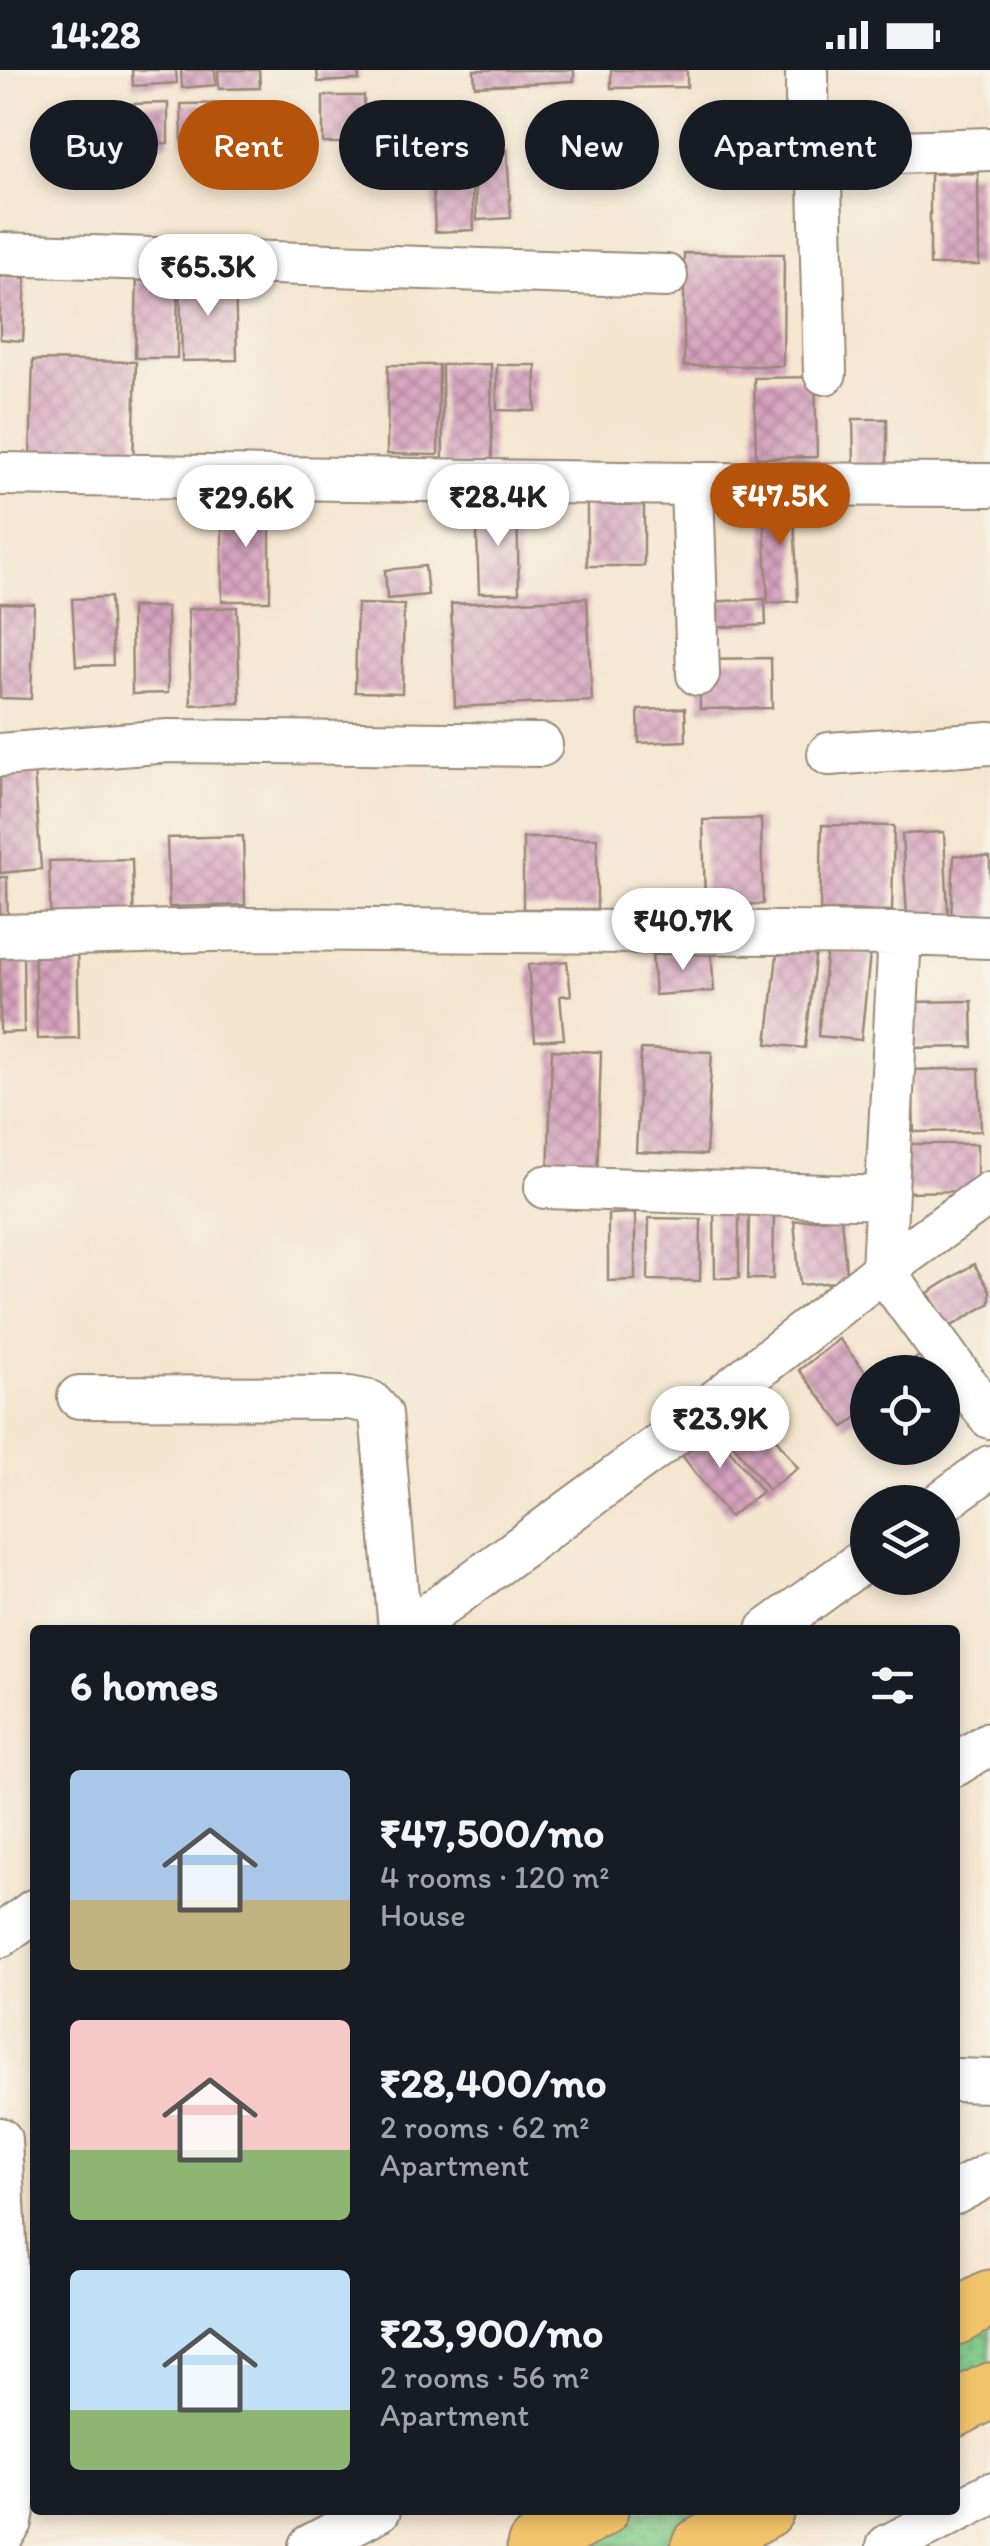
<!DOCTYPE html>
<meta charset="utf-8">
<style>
body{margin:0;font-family:Itim,sans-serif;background:#242831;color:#f1f3f6;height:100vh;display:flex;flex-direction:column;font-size:38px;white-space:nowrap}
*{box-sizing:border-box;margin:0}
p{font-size:32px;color:#9ea1a6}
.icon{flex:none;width:55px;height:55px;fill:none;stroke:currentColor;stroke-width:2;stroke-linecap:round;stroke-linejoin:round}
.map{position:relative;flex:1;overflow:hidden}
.drawer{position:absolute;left:30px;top:1555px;width:930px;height:890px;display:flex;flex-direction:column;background:#171b24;border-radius:10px;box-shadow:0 5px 15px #0003}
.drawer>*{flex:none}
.guide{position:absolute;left:30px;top:30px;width:930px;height:90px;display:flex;gap:20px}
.tools{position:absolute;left:850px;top:1285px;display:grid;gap:20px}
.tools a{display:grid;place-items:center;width:110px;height:110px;border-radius:50%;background:#171b24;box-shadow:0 5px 15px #0003;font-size:50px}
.price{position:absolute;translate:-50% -85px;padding:0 22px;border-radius:35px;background:#fff;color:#222;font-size:32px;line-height:65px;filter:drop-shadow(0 2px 5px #0008)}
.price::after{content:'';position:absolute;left:50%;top:60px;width:30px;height:22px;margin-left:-15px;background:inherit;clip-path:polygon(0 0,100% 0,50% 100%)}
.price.selected{background:#b45309;color:#fff}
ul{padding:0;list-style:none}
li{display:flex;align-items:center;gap:30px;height:250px;padding:0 40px}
li span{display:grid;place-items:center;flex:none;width:280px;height:200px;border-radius:10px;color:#555}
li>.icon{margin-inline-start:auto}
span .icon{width:120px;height:120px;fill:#fffc;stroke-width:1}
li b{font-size:42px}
h2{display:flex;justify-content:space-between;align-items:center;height:120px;padding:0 40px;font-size:42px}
.chip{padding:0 35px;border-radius:45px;background:#171b24;box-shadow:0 5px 15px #0003;font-size:35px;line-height:90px}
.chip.selected{background:#b45309;color:#fff}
.status{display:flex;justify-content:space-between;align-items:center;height:70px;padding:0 50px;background:#171b24;direction:ltr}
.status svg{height:28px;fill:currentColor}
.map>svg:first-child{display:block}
.grass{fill:url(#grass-dots);stroke:#5b7852;stroke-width:2.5}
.building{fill:url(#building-cross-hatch)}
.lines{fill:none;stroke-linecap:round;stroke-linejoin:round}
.minor-casing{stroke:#988876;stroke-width:46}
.highway-casing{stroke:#988876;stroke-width:59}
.minor{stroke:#fff;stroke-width:42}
.highway{stroke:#f1c36a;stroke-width:55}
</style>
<div class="status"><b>14:28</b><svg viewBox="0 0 49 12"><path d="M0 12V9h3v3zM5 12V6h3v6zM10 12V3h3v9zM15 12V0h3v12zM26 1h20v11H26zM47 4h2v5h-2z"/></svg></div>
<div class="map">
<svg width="990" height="2476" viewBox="0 0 990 2476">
<defs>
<pattern id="grass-dots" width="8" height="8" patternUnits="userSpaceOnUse" patternTransform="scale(2.5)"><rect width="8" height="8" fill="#7bc785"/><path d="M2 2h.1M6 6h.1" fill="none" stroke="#66a26c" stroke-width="1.8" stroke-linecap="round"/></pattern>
<pattern id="building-cross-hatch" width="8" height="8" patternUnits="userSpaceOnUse" patternTransform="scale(2.5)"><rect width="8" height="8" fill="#d6a3be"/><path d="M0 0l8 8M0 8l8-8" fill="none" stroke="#af859a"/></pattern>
</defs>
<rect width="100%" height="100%" fill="#f7f3e8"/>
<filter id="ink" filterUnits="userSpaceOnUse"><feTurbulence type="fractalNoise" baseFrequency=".01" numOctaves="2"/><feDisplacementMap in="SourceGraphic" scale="20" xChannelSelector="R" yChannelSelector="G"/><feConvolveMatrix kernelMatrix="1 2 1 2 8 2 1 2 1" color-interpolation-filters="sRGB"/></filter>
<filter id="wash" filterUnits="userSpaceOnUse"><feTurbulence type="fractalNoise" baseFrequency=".0048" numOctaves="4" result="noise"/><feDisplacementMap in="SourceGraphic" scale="40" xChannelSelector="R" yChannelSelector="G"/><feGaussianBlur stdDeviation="2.25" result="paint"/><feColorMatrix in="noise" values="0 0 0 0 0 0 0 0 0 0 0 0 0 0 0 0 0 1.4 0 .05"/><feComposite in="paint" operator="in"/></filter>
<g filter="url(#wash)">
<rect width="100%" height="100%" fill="#f4e5cf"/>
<path class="grass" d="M990,2242V2298L955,2317V2261Z
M637,2440H729L655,2476H574Z"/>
<g id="blocks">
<path class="building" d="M132,0H176L177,13L133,16Z
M181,0H215L216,15L182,18Z
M218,0H259L260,18L219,19Z
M317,0H358L359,10L318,12Z
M474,0H574V11L475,16Z
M611,0H687V17L611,18Z
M323,26H364V73H323Z
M168,33V73L91,76L89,35Z
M255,33L256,71L182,73L181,34Z
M507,80L511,148L477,150L473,82Z
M471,97L474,160L435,162L432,98Z
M978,103L979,195H930V104Z
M684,183L784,184L783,296H684Z
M137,202L178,203L177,288H135Z
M0,206L26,208L23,271L0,269Z
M235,207L237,290L182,291L180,208Z
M33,290L136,292L133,396L30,393Z
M491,294L492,394L443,395L442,295Z
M388,295H439L438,385L387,384Z
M497,295H536L535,341L497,340Z
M815,307L817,387L756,388L754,308Z
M853,349H887V394L854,395Z
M793,424L798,531L768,533L763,426Z
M222,430H270V531H222Z
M587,432L644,433V496H587Z
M517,435L519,523H479L476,437Z
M425,496L428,525L387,529L385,500Z
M110,527L113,595L76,596L72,529Z
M587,528L592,631L455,637L451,534Z
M765,529L766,555L704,558L703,532Z
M0,533L34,534L31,629L0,628Z
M357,534L404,535L402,623L355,622Z
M131,537H167L168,623L132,624Z
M237,537L240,633L191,635L188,539Z
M771,588L772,638L700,639L699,589Z
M685,638L686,671L639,673L638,640Z
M34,700L41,799L0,803V702Z
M761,749L763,834L705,836L703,750Z
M822,755L894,756L892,841L820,840Z
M944,762L948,845L907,847L902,764Z
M243,766L245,835L169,837L167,768Z
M523,768H597V839H523Z
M954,785L990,787V851L951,849Z
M132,789L134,860L51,863L49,791Z
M0,807H7L8,864H0Z
M77,870L79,968L37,969L34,871Z
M778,876L816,880L805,978L767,974Z
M23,879L24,962L0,963V880Z
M827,879L870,884L861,970L818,966Z
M711,880L714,921L655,925L652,885Z
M567,891L571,925L560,926L564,969L535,971L528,895Z
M972,931L973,977L911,978L910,932Z
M641,979L712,982L706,1085L636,1082Z
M552,980L601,982L597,1111L548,1109Z
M979,998L981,1061L914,1062L912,1000Z
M901,1074H977V1121L902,1122Z
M714,1142H739V1208H715Z
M635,1143V1210L608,1211V1144Z
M749,1144H774L773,1209H748Z
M841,1147L847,1211L800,1215L794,1151Z
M649,1148L701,1149L700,1211L648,1210Z
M974,1194L990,1221V1233L950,1257L928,1223Z
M839,1269L868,1305V1339L844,1357L799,1300Z
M930,1277L961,1313L942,1329V1302H899Z
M748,1332L798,1398L768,1420L718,1354Z
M711,1355L762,1422L729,1447L678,1380Z"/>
</g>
</g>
<g filter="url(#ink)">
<use href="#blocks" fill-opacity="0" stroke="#988876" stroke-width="2.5"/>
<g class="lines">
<g class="minor-casing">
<path id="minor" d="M807,0C808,37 801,65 838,84L990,79
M819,74L825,303
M0,184L666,206
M0,404L692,414L990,415
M692,414L698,604
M829,684L990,673
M0,685L168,671L541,675
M900,864L990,867
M0,866L248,859L900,864L883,1200L664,1372L408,1560
M546,1117L886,1128
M990,1123L883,1200L990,1347
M79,1327L349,1328L370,1332L381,1344L400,1560
M942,1432L990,1397
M768,1560L868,1487
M955,1695L990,1673
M0,1866L35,1840
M955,2010L990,2011
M0,2069L17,2418L11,2452L0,2468
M955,2123L990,2104
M310,2476L379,2440
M888,2476L990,2424"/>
</g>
<g class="highway-casing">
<path id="highway" d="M955,2247L990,2228
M955,2339L990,2321
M535,2476L600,2440
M699,2476L766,2440"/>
</g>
<use href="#minor" class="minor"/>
<use href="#highway" class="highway"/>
</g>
</g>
</svg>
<div class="tools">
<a><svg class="icon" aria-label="locate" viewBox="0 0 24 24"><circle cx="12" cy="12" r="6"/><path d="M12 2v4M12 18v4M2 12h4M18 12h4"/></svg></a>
<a><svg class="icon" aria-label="layers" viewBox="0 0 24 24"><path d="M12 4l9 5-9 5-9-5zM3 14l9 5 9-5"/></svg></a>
</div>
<b class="price" style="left:208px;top:249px">₹65.3K</b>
<b class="price selected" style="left:780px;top:478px">₹47.5K</b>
<b class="price" style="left:498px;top:479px">₹28.4K</b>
<b class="price" style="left:246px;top:480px">₹29.6K</b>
<b class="price" style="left:683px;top:903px">₹40.7K</b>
<b class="price" style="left:720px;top:1401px">₹23.9K</b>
<div class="guide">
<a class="chip">Buy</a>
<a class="chip selected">Rent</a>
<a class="chip">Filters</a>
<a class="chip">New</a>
<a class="chip">Apartment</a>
</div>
<section class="drawer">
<h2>6 homes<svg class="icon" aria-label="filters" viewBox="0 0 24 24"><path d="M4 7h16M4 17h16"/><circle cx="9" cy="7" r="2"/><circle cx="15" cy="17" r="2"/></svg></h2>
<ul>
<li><span style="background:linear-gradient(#a9c7e8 65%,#c2b280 0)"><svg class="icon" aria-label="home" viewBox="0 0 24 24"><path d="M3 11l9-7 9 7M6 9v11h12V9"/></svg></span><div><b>₹47,500/mo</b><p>4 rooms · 120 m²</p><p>House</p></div></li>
<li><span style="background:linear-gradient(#f6c9c9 65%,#8fb573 0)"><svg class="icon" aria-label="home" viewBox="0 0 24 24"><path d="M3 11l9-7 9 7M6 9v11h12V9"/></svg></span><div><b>₹28,400/mo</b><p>2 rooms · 62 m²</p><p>Apartment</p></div></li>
<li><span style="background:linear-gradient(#bfe0f5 70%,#8fb573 0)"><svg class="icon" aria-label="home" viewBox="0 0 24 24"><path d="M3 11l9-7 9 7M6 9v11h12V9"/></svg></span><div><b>₹23,900/mo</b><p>2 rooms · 56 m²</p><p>Apartment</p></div></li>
</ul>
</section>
</div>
